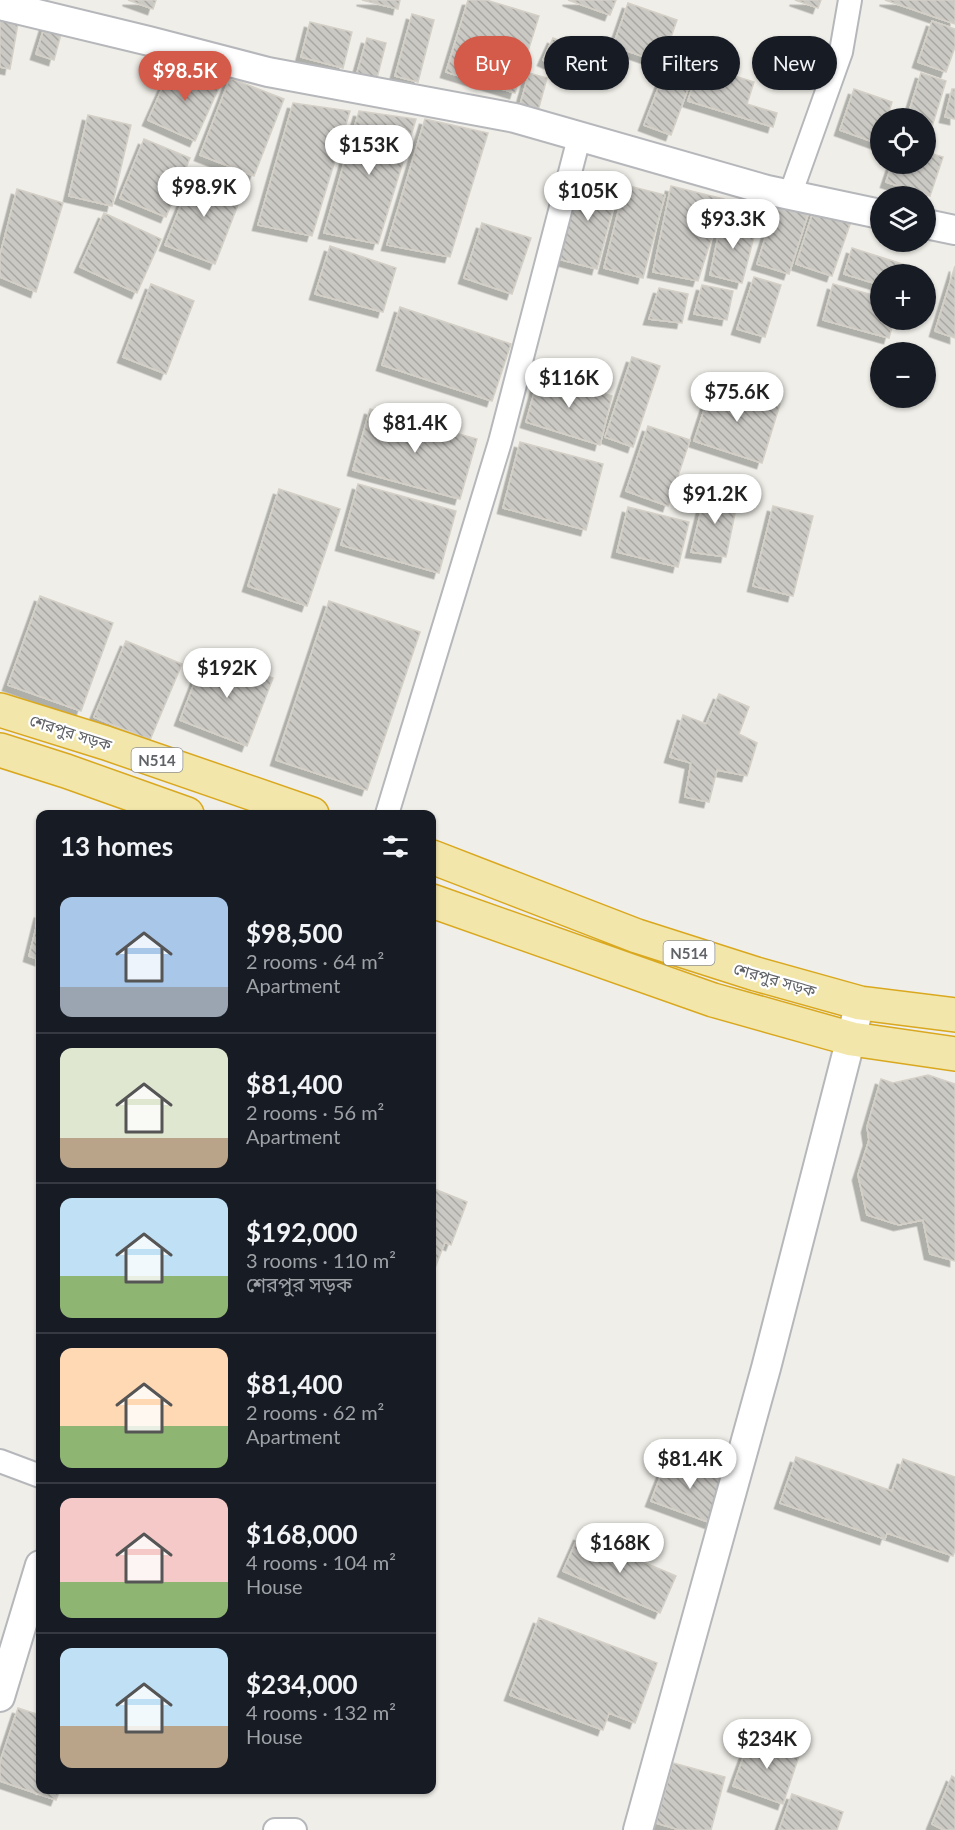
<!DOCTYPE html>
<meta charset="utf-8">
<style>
body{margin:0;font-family:Lato,"Noto Sans Bengali",sans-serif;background:#242831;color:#f1f3f6;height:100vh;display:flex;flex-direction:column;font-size:22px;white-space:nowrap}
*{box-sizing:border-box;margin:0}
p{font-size:20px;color:#9ea1a6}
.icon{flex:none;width:33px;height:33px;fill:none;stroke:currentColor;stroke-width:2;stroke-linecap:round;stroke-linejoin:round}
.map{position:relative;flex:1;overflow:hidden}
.details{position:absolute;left:36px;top:810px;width:400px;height:984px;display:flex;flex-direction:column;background:#171b24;border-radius:12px;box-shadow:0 2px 4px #0004}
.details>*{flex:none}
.banner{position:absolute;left:454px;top:36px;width:410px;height:54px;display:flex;gap:12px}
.buttons{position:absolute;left:870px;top:108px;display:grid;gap:12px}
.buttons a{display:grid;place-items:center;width:66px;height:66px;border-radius:50%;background:#171b24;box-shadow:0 2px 4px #0004;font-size:30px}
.price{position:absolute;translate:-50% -51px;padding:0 14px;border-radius:21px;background:#fff;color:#222;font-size:20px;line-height:39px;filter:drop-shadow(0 2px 3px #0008)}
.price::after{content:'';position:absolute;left:50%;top:36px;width:18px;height:14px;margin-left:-9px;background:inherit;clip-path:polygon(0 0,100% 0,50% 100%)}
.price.current{background:#d45b4a;color:#fff}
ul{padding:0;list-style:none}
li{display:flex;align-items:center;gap:18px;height:150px;padding:0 24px}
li+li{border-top:2px solid #363941}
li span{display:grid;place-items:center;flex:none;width:168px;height:120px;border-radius:12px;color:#555}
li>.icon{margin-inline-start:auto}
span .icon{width:72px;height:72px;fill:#fffc;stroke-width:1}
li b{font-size:26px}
h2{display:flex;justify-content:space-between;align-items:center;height:72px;padding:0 24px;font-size:26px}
.chip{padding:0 21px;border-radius:27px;background:#171b24;box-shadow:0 2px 4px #0004;font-size:21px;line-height:54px}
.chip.current{background:#d45b4a;color:#fff}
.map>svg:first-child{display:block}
.building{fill:url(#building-back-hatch);stroke:#d4d0c7;stroke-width:1.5;filter:url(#shadow)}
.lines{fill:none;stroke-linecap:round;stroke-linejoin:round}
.minor-casing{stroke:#b5b7bb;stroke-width:26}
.tertiary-casing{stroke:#b5b7bb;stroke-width:32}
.trunk-casing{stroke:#daa81e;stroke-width:36}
.minor{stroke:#fff;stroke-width:22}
.tertiary{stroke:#fff;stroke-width:28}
.trunk{stroke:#f2e6ab;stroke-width:33}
.labels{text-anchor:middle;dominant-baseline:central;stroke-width:4.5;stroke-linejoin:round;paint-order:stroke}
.shield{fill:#fff;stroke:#8f9194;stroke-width:1.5}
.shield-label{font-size:15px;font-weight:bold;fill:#5f6266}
.street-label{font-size:16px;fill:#5f6266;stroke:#fff}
</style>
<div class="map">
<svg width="955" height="1830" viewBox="0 0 955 1830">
<defs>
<pattern id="building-back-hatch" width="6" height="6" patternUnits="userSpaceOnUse" patternTransform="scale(1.5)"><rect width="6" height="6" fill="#cbc9c4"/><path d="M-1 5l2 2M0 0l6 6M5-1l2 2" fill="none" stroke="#a8a7a3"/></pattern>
<filter id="shadow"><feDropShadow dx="-5.5" dy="5.5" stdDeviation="0" flood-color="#0004"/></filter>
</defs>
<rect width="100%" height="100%" fill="#efeee8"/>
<path class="building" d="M128,0H156L153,9Z
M362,0H400L398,9Z
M468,0H486L539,16L515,93L446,72Z
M568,0H616L610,15Z
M795,0H821L818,8Z
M885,0H955V24Z
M628,3L677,20L662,63L613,46Z
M0,14L19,18L10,69L0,67Z
M412,14L434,20L418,82L395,76Z
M932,21L955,29V47L946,72L918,62Z
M46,22L63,27L54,60L36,54Z
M310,22L352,32L343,68L301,57Z
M367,38L386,43L377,78L357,73Z
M553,38L593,55L583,78L543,60Z
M174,62L221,83L195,141L148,120Z
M699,65L754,82L747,104L777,113L773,127L688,101Z
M666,68L692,78L671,135L644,125Z
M529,73L547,78L538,111L520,105Z
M921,73L946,81L928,140L926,139V118H907Z
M230,78L284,99L254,176L200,155Z
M854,89L892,102L887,118H880L879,144L840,130Z
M952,89H955V119L945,117Z
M293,103L350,111L312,236L258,225Z
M359,111L416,119L378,244L324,233Z
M88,115L131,125L112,206L69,196Z
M425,119L488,133L450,257L387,245Z
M144,139L190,158L166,217L120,198Z
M926,152L943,157L930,196L886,182L892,164H926Z
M194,172L243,192L215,264L165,245Z
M579,175L619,186L597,269L558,259Z
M625,185L665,195L643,278L604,268Z
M671,186L724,199L698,281L653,272Z
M17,189L63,203L36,292L0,277V255Z
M778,198L810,208L789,274L757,264Z
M816,203L853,216L832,276L796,264Z
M104,213L161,239L137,293L80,267Z
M722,218L757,225L742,283L710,275Z
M482,223L531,238L512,294L464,278Z
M330,246L396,268L383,312L315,294Z
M852,248L912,267L910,274H880V285L844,274Z
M955,266V338L935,331Z
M754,277L781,285L765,337L737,329Z
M151,284L194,301L166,374L123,357Z
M833,284L880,297V320H894L889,338L823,320Z
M702,285L733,291L727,320L694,314Z
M659,288L688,294L682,323L649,319Z
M400,307L511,344L492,401L382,365Z
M632,357L660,366L633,447L605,437Z
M540,372L612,396L600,445L526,422Z
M713,383L780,404L762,463L694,441Z
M370,409L477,439L460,499L353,470Z
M648,426L690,440L668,506L626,491Z
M520,442L603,464L586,530L503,508Z
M358,484L456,511L439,573L341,545Z
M279,489L340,509L307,606L248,586Z
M706,491L738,499L726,557L691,552Z
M773,506L813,516L793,596L753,586Z
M628,507L689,522L678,567L617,552Z
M40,596L113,623L81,711L8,685Z
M329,601L420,632L367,790L276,760Z
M126,641L182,664L150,740L94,717Z
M206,653L273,678L247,746L180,720Z
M719,694L749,707L739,734L757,743L747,776L717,770L709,802L685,797L691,763L670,757L683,715L706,724Z
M40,912V960L29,956Z
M928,1075L955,1084V1261L930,1254L923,1220L899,1225L867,1215L858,1175L869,1140L867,1127L881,1079L893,1083Z
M432,1188L467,1202L451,1245L445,1242L432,1276Z
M668,1457L728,1479L711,1523L651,1501Z
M796,1457L892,1491L903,1459L955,1477V1550L953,1556L887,1533L885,1539L780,1503Z
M579,1535L676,1576L660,1613L563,1571Z
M539,1618L657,1663L635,1723L609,1713L603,1730L510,1695Z
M18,1708L40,1715V1790H60L56,1800L0,1781V1762Z
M751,1736L800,1753L783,1804L733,1786Z
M673,1763L725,1777L711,1830H680L656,1823Z
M952,1776L955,1778V1830H944L932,1824Z
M792,1794L843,1812L837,1830H779Z"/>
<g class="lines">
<g class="minor-casing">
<path id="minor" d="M790,195L841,52L850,0
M387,814L500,442L579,138
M0,1461L40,1476
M275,1830H295"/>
</g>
<g class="tertiary-casing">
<path id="tertiary" d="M0,5L149,41L268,72L515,118L767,190L880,214
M926,224L955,230
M0,1697L40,1565
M638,1830L766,1368L860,1003"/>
</g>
<g class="trunk-casing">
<path id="trunk" d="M0,710L106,743L312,814
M0,750L66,771L187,814
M432,857L637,936L756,974L860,1003L955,1015
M432,901L713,1000L852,1039L955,1054"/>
</g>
<use href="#minor" class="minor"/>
<use href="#tertiary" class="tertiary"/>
<use href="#trunk" class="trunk"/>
</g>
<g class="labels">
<g class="shield">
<rect x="131.5" y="748" width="51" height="24" rx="4.5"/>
<rect x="663.5" y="941" width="51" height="24" rx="4.5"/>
</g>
<g class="shield-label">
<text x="157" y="760">N514</text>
<text x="689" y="953">N514</text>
</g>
<g class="street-label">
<text transform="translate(71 732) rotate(18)">শেরপুর সড়ক</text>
<text transform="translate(775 979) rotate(16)">শেরপুর সড়ক</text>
</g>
</g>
</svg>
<div class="buttons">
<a><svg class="icon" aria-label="locate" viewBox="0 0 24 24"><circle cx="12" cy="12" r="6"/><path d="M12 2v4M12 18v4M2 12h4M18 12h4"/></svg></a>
<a><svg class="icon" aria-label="layers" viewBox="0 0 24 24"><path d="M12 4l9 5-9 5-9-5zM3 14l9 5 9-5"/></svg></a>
<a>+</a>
<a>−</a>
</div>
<b class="price current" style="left:185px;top:102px">$98.5K</b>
<b class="price" style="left:369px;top:176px">$153K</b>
<b class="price" style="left:204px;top:218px">$98.9K</b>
<b class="price" style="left:588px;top:222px">$105K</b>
<b class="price" style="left:733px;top:250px">$93.3K</b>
<b class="price" style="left:569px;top:409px">$116K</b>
<b class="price" style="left:737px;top:423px">$75.6K</b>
<b class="price" style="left:415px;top:454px">$81.4K</b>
<b class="price" style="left:715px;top:525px">$91.2K</b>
<b class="price" style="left:227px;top:699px">$192K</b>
<b class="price" style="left:690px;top:1490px">$81.4K</b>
<b class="price" style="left:620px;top:1574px">$168K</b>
<b class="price" style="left:767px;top:1770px">$234K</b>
<div class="banner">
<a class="chip current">Buy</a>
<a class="chip">Rent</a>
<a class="chip">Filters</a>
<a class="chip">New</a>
</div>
<section class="details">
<h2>13 homes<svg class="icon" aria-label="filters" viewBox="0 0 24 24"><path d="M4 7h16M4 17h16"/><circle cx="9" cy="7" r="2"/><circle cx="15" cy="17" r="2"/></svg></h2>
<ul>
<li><span style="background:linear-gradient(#a9c7e8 75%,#9aa5b1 0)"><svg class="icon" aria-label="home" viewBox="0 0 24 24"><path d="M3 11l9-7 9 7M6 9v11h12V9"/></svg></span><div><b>$98,500</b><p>2 rooms · 64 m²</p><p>Apartment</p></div></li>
<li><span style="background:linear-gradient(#dfe7d0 75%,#b9a48a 0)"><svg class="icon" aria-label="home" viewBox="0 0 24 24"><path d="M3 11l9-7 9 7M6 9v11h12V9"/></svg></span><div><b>$81,400</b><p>2 rooms · 56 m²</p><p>Apartment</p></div></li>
<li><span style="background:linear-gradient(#bfe0f5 65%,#8fb573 0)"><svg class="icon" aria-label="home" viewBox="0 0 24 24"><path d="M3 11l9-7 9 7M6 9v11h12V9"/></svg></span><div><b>$192,000</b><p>3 rooms · 110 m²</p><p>শেরপুর সড়ক</p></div></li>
<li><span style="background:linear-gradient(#ffd9b3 65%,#8fb573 0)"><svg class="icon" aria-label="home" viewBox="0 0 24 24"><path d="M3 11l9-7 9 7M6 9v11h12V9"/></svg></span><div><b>$81,400</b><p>2 rooms · 62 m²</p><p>Apartment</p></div></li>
<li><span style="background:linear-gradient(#f6c9c9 70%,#8fb573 0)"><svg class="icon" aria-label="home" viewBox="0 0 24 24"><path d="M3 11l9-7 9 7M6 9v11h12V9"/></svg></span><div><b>$168,000</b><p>4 rooms · 104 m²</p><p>House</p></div></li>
<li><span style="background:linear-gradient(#bfe0f5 65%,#b9a48a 0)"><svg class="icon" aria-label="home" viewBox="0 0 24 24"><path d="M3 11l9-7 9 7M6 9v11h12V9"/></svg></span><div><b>$234,000</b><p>4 rooms · 132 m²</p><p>House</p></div></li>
</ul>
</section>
</div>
